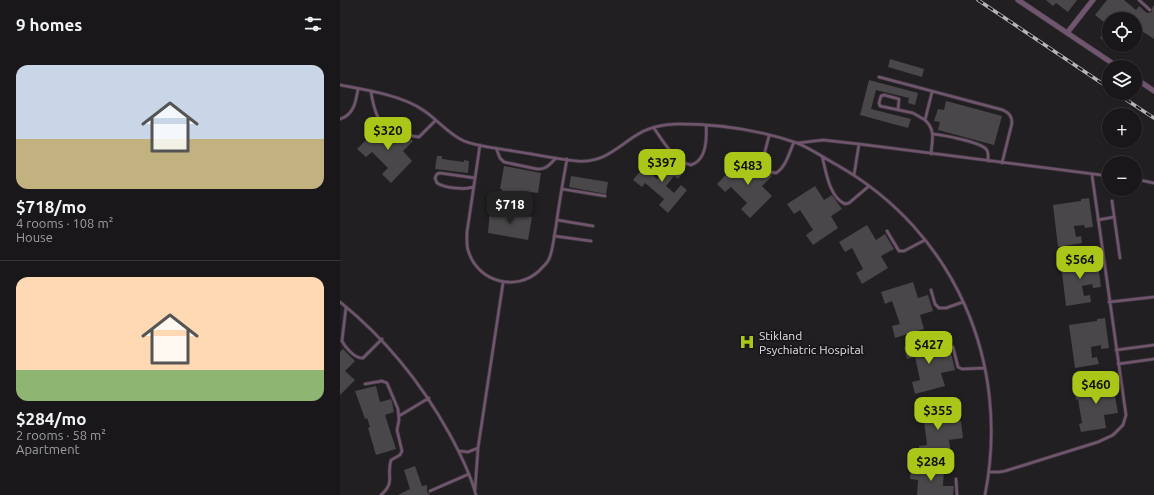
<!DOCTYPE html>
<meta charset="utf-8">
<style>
body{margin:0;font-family:Ubuntu,sans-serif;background:#262426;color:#f1f3f6;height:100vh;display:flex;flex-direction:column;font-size:15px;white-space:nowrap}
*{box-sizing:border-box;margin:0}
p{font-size:13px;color:#9f9fa2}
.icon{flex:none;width:22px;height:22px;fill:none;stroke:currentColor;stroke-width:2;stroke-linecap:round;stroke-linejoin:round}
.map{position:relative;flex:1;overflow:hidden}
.sheet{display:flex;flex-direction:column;background:#191719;width:340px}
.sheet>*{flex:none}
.tools{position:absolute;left:762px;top:12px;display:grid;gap:8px}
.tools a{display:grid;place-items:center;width:40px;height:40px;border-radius:50%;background:#191719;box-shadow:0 1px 3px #0004,0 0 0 1px #373638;font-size:20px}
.price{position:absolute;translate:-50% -34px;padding:0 9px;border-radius:8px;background:#aac719;color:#111;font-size:13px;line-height:26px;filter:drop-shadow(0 1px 2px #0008)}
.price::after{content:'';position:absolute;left:50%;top:24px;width:12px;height:9px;margin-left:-6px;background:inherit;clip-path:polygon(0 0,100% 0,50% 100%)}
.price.on{background:#222;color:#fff}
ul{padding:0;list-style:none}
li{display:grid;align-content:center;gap:8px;height:212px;padding:0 16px}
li+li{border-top:1px solid #373638}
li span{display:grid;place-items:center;height:124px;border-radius:12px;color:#555}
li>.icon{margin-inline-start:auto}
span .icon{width:72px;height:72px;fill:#fffc;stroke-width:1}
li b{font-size:17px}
h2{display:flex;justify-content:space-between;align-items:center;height:48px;padding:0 16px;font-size:17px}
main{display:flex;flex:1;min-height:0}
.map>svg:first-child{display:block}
.building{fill:#494749}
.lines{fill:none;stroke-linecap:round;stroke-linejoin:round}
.lane-casing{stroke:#3c3a3c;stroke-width:4}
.street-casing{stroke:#3c3a3c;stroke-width:6}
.lane{stroke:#71546e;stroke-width:2.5}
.street{stroke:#71546e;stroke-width:5}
.rail-casing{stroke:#b6b4b6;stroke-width:3.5}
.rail{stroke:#181618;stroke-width:2;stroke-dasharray:6;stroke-linecap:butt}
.labels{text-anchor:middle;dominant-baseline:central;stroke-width:3.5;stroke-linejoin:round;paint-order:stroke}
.poi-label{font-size:12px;fill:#e3e1e3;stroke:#181618;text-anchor:start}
</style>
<main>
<section class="sheet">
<h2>9 homes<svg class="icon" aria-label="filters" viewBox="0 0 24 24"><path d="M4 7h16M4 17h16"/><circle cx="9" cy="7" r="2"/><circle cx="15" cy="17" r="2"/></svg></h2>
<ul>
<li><span style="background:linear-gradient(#c9d6e8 60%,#c2b280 0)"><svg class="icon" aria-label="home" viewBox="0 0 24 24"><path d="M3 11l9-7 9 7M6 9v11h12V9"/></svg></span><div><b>$718/mo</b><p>4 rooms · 108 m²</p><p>House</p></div></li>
<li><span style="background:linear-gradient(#ffd9b3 75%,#8fb573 0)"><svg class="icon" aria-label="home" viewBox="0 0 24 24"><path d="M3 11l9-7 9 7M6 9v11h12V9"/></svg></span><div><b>$284/mo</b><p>2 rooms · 58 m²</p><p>Apartment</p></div></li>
</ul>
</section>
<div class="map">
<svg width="814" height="495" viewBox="0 0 814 495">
<rect width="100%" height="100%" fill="#211f21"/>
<path class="building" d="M706,0H737L728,12L716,3L713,6Z
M767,0H784L796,10L799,6L807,13L812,12V8L814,5V39L802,31L795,40V19H769V26L755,15Z
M769,26V45L760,38Z
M774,45H791L785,53Z
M550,59L584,69L582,77L548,67Z
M529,80L578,93L575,105L568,103L569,98L536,90L531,109L571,119L568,128L520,115Z
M606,101L662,116L654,145L598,130L600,122L594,121L598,109L604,110Z
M40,126L53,137L57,133L61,131L73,141L63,151L72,161L51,183L42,174L48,168L32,152L26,157L17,149Z
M97,156H102V159L124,162V160L129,161L128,173L95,169Z
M311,158L317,163L310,172L317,179L333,160L345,170L338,179L334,176L326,186L334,193L341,185L347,190L328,213L319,205L324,199L305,183L302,187L293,180Z
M400,160L412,172L420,164L432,176L422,186L432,196L410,218L401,209L407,203L391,187L385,192L377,184Z
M164,166L201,173L198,193L190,192L189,196L161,194L162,189H160Z
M231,176L268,182L266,194L229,187Z
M475,186L484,200L492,195L502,209L491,216L498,228L473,245L466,235L473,230L460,210L454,214L447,204Z
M749,198L753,227L745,228L744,225L734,226L736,237L741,236L742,243L718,247L713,205L741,201V199Z
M150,210L192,217L188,240L148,233Z
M527,225L536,240L545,234L554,249L541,256L548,268L522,284L516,273L523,269L512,248L505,252L499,242Z
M757,257L761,287L753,288L752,284L742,286L744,296L750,295L751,302L726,306L721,264L749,260V259Z
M573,282L578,298L588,295L593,311L580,315L584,329L555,338L552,326L560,324L552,301L545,304L541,292Z
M765,318L769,348L761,349V345L751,347L752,358L757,357L759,364L735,368L729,325L757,321V319Z
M596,339L600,356L611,353L615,370L601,373L605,386L575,394L572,382L580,380L575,357L567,359L564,347Z
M3,349L15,361L5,371L15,380L0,395V352Z
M772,380L778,413L764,415L766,428L741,432L739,424L742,423L738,399L736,400L734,388L765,383L764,381Z
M36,386L40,402L51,399L52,402L54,412L45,415L56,449L36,455L28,428L30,427L27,418L25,419L15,391Z
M608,406L610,423L621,421L623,438L609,440L611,454L580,458L579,446L587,445L584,421L576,422L575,410Z
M75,466L82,486L87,485V492L90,495H58L70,489L64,470Z
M571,467L604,469L603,486H614L613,495H577L578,480L570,479Z"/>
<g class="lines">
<g class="lane-casing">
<path id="lane" d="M799,0L810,10
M539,77L663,110C669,113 672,116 672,123L662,163
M0,85C26,90 61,95 83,110C97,119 108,134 124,141C139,147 157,148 173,151C194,154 216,159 237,161C263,163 275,149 295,136C307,128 324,124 339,124C378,124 419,130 457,143C470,148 484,158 497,165C615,232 671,363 645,495
M31,92C33,105 38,126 51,132L62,128L72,136L79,137L95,121
M558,110L559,99L544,95L541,96L539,103L540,106L573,113L585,120
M0,119C14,115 16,101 18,89
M314,128C322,140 335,162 351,165C367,160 367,139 366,125
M593,134C603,135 640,142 646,149C649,152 648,157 648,161
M429,136L422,163L430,172L436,173C446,167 449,153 454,142
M458,143L483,140L519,144L769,176
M140,145L127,232C127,239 126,247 129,253C139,282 176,292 199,271C202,267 207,264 209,259C213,250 214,236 216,226C219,204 223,181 227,159
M156,148L160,158L164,162L197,169C206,170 210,164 216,158
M591,154C592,141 596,130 585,120L592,92
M482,156C486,171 489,197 505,204L509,203L529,186
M514,175L519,144
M795,179L814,183
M133,187C125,190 104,188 97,183L95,178L97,174L100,173L135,178
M222,189L265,196
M772,201L780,258
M217,220L253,226
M758,220L774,217
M547,231L559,251H564L585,240
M214,236L251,241
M591,290L595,304L599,308H606L623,302
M0,302C46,339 80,381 109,433C120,453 130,473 136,495
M769,302L814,297
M6,307L2,341C5,347 15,359 23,358L42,339
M613,347L618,367L622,369L645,368
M776,350L814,345
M778,364L814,359
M25,384L42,381L47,383L58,409L59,420L57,430L62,451L60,455L51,460C46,476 56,482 41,495
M59,416L89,398
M119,451L128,452L138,448
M649,472H659L665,471L758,442L773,435L783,425L786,415L752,175
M616,479L617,495
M135,490L138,448L163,283
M90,491L129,474"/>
</g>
<g class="street-casing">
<path id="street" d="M678,0L778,67
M727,33L753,0
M795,78L814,91"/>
</g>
<use href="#lane" class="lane"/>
<use href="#street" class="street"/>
<g class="rail-casing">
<path id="rail" d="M638,0L769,88
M776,93L814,118"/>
</g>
<use href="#rail" class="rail"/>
</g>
<defs>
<g id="hospital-bare" transform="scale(1.2)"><path d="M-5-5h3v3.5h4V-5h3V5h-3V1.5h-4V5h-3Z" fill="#aac719" stroke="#181618" stroke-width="2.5" paint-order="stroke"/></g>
</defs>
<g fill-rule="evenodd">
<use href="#hospital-bare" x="407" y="342"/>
</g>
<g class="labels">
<g class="poi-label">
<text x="419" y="335">Stikland<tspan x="419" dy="14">Psychiatric Hospital</tspan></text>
</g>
</g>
</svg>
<div class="tools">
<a><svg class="icon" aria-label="locate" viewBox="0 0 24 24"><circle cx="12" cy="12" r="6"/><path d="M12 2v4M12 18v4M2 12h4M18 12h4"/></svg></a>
<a><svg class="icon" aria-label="layers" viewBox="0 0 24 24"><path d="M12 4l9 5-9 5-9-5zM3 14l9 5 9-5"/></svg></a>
<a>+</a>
<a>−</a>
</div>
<b class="price" style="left:48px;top:151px">$320</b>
<b class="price" style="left:322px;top:183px">$397</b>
<b class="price" style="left:408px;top:186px">$483</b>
<b class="price on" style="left:170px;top:225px">$718</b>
<b class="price" style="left:740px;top:280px">$564</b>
<b class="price" style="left:589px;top:365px">$427</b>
<b class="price" style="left:756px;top:405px">$460</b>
<b class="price" style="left:598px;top:431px">$355</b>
<b class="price" style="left:591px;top:482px">$284</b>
</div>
</main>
